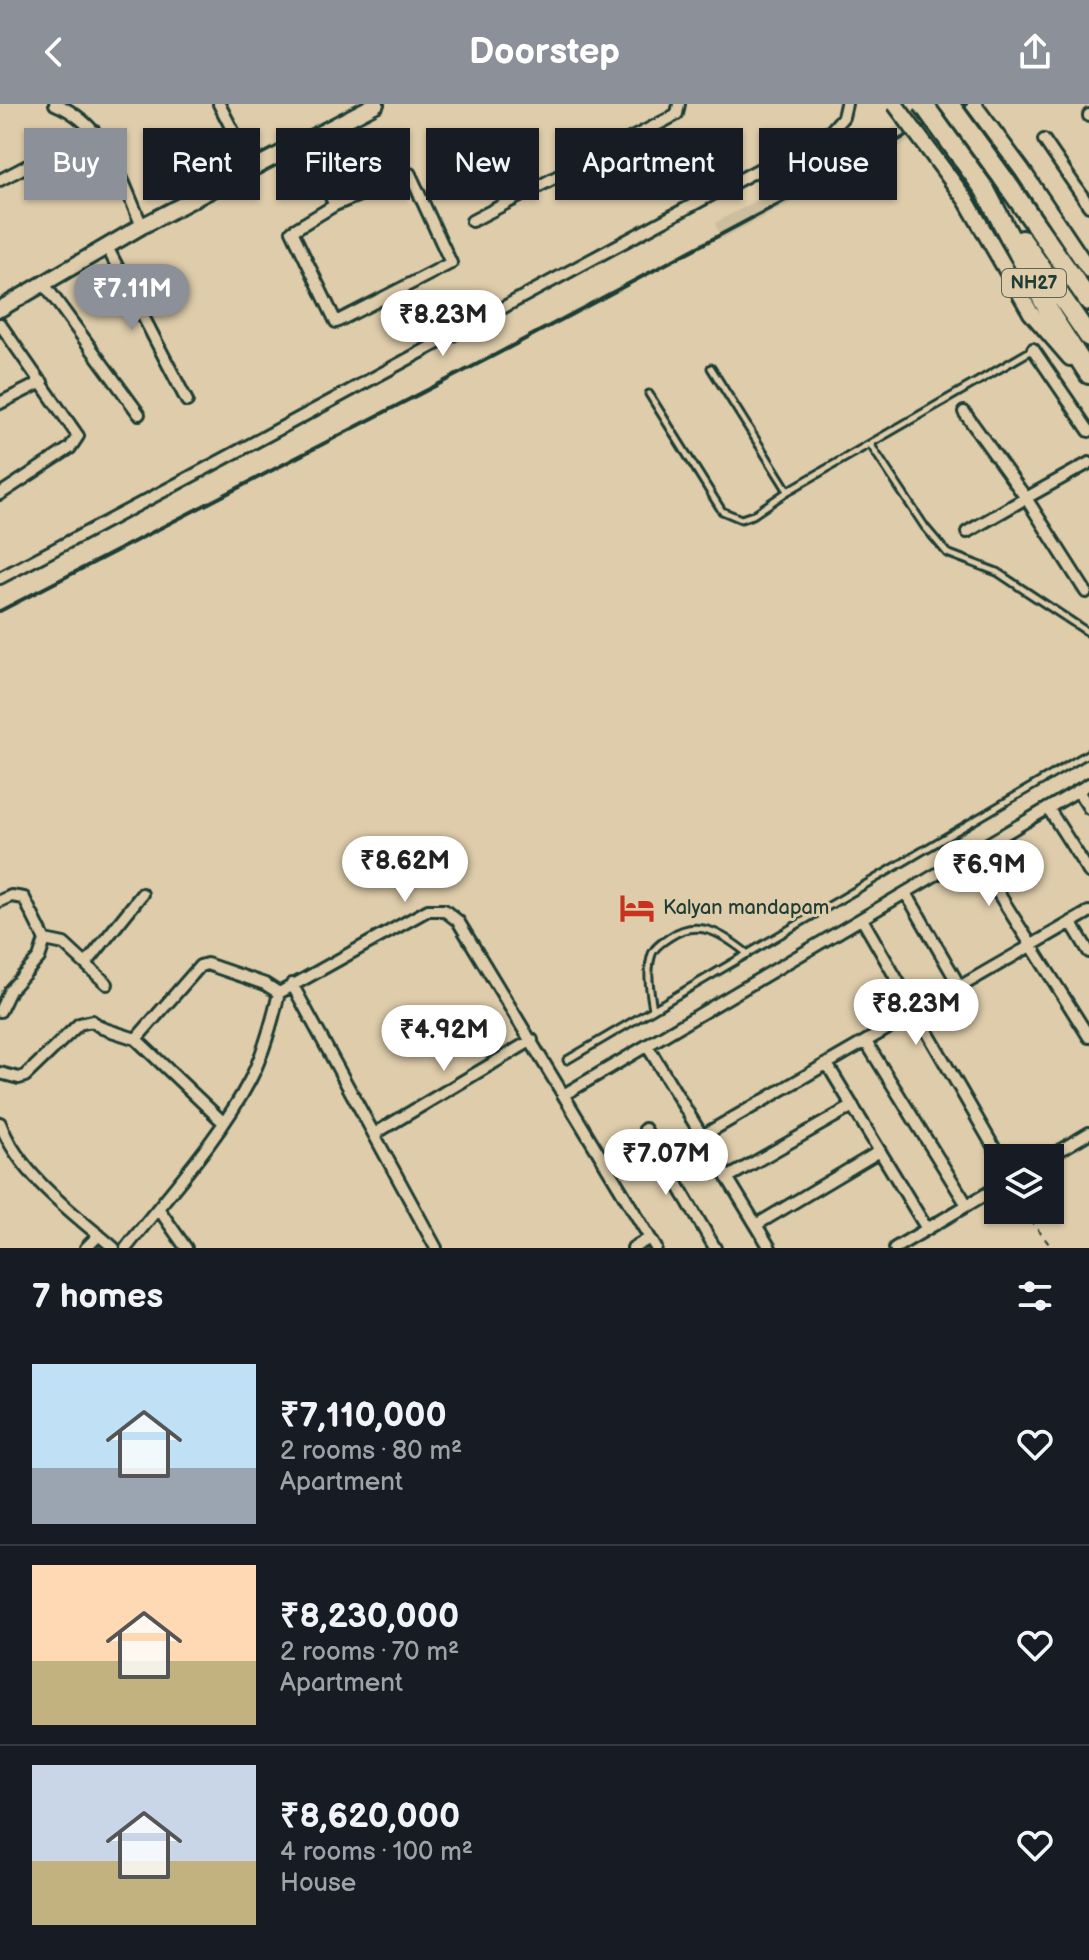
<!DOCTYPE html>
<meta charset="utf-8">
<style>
body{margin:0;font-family:"Balsamiq Sans",sans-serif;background:#20242c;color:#f1f3f6;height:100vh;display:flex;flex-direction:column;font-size:30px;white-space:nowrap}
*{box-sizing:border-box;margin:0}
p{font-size:26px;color:#9ea1a6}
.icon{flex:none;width:44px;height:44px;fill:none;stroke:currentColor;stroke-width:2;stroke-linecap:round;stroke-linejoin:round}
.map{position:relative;height:1144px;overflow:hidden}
.details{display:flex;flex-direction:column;background:#171b24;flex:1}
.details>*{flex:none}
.hud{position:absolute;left:24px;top:24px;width:1042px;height:72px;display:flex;gap:16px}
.fabs{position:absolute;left:984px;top:1040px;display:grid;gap:16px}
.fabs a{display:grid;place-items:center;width:80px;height:80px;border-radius:0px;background:#171b24;box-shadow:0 2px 6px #0004;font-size:40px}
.price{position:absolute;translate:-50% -68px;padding:0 18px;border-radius:28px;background:#fff;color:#222;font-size:26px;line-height:52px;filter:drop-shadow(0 2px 4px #0008)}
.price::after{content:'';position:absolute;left:50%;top:48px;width:24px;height:18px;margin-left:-12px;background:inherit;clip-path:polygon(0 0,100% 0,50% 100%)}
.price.selected{background:#8c9099;color:#fff}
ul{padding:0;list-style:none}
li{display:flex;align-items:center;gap:24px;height:200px;padding:0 32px}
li+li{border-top:2px solid #363941}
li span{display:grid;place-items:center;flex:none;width:224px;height:160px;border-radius:0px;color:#555}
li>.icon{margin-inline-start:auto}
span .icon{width:96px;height:96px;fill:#fffc;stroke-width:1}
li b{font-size:34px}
h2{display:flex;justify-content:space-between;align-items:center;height:96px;padding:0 32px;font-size:34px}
.pill{padding:0 28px;border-radius:0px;background:#171b24;box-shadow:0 2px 6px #0004;font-size:28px;line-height:72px}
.pill.selected{background:#8c9099;color:#fff}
header{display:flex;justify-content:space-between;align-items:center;height:104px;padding:0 32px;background:#8c9099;color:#fff;font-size:36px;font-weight:700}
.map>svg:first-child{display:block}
.built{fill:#ccbe9f}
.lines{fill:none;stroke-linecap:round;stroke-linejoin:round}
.lane-casing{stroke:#1f3d34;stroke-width:11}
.street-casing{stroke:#1f3d34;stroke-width:16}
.secondary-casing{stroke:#1f3d34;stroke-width:20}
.highway-casing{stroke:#1f3d34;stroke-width:24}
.path{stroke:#1f3d34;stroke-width:2;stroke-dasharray:6 6;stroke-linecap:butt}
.lane{stroke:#deccaa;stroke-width:5}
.street{stroke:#deccaa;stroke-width:10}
.secondary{stroke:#deccaa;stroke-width:14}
.highway{stroke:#deccaa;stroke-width:18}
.rail{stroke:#1f3d34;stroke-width:4}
.secondary-bridge-casing{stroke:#1f3d34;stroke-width:20;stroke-linecap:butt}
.highway-bridge-casing{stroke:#1f3d34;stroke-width:24;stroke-linecap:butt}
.secondary-bridge{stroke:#deccaa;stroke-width:14}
.highway-bridge{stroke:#deccaa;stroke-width:18}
.labels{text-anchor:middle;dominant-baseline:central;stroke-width:6;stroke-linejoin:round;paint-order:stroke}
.shield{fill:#deccaa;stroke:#586857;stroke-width:2}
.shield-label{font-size:18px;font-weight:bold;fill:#1f3d34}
.poi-label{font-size:20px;fill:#1f3d34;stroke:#deccaa;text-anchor:start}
</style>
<header><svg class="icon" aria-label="back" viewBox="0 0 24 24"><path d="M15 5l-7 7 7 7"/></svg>Doorstep<svg class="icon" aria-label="share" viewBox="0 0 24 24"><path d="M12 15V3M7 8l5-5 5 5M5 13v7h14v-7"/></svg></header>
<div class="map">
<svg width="1089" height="1144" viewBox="0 0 1089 1144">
<rect width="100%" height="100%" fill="#deccaa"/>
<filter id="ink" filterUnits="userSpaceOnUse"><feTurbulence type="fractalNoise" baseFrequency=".0125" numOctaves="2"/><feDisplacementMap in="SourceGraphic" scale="16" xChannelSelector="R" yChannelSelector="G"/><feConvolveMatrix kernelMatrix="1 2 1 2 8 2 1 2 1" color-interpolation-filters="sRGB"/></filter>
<g filter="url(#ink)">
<path class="built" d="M938,0H982L721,135L715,119Z"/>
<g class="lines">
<g class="lane-casing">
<path id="lane" d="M711,264L788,387
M649,290L722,407L741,415L753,411L788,387L1032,246
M870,340L925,423L947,449L997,468L1089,529
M653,905C650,887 646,868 652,850C655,842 664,837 670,833C699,813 724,831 748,850
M567,956L1089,649"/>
</g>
<g class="street-casing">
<path id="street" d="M55,0C107,21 121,75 142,122
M219,0L252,64
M1089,11V12
M1044,36L1089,102
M303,38L335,101L410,70L451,159L336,218L292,127L335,101
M0,76L94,27
M472,117L670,14L677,10L679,0
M107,143L187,297
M44,180L139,310
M0,220L78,332L70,344L0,390
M1033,245L1089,327
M0,299L42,278
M964,308L1026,394L967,428
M0,474C279,328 553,174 831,27L843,13L846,0
M1086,488L1026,394L1089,359
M1078,687L1089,704
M1048,704L1089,768
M973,749L1089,933
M906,789L960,883
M0,797L11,792L24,794L45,836L39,854L10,886L0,907
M862,815L1000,1054
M1071,818L1089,848
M45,836L64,840L107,880
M86,860L142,790
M292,880L436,1144
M866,938L967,1101
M648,943L770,1144
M827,960L927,1125
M0,969L19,974L25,972L79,920L92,917L102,924L136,935
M565,990L1089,680
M0,1019C20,1071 73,1109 114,1144
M224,1019L136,935L200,862L207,860L265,880L279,889
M645,1025L715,1144
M374,1030L532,936
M702,1032L1089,808
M1047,1054L1089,1029
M727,1074L853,1002
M158,1104L186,1144
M756,1121L880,1047
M86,1144L99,1131
M126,1144C168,1090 218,1037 250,976C264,949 272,919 279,889L428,806H444L458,817L656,1144
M633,1144L650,1134
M895,1144L998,1083"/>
</g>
<g class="secondary-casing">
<path id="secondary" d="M973,0L1022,66L1089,166
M966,96L1031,209L1070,254
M0,205L142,122L376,0"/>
</g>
<g class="highway-casing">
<path id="highway" d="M1003,74L1089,197
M985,86L1052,213L1089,270
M1022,136L1089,233"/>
</g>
<path class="path" d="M1023,1106L1052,1144"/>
<use href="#lane" class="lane"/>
<use href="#street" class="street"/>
<use href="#secondary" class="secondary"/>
<use href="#highway" class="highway"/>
<path class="rail" d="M0,507L495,251L966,0"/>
<g class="secondary-bridge-casing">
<path id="secondary-bridge" d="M895,0L966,96"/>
</g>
<g class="highway-bridge-casing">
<path id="highway-bridge" d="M923,0L985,86
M949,0L1003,74"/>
</g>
<use href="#secondary-bridge" class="secondary-bridge"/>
<use href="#highway-bridge" class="highway-bridge"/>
</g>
</g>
<defs>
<g id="hotel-bare" transform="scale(2.76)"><path d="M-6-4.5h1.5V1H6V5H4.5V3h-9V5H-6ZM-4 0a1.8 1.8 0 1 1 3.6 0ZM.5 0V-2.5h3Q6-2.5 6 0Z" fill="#c8321e" stroke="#deccaa" stroke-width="2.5" paint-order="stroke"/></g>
</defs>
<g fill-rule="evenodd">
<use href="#hotel-bare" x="637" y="804"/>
</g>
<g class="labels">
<rect class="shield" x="1002" y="165" width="64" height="28" rx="6"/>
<g class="shield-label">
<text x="1034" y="179">NH27</text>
</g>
<g class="poi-label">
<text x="663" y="804">Kalyan mandapam</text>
</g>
</g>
</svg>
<div class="fabs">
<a><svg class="icon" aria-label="layers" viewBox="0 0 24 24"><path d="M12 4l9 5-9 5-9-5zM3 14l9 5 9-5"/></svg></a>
</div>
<b class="price selected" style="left:132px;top:228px">₹7.11M</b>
<b class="price" style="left:443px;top:254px">₹8.23M</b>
<b class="price" style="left:405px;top:800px">₹8.62M</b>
<b class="price" style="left:989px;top:804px">₹6.9M</b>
<b class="price" style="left:916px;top:943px">₹8.23M</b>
<b class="price" style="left:444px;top:969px">₹4.92M</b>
<b class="price" style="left:666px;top:1093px">₹7.07M</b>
<div class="hud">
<a class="pill selected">Buy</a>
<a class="pill">Rent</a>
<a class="pill">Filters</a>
<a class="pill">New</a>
<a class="pill">Apartment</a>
<a class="pill">House</a>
</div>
</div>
<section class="details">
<h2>7 homes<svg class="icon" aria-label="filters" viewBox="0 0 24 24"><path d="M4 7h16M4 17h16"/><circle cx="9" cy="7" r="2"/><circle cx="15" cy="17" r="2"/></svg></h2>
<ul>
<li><span style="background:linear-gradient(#bfe0f5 65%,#9aa5b1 0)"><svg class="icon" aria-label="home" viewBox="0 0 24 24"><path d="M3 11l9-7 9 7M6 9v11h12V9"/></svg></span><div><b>₹7,110,000</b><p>2 rooms · 80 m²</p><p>Apartment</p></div><svg class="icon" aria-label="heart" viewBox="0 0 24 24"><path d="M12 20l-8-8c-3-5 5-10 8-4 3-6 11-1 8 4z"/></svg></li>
<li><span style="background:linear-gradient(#ffd9b3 60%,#c2b280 0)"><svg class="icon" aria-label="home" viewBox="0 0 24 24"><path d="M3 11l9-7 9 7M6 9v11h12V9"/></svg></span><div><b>₹8,230,000</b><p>2 rooms · 70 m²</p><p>Apartment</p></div><svg class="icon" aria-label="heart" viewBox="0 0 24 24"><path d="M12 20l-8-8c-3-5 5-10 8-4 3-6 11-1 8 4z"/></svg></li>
<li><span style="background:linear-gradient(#c9d6e8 60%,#c2b280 0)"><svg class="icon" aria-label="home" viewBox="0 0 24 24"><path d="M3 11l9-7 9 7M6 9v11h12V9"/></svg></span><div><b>₹8,620,000</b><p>4 rooms · 100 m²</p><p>House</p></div><svg class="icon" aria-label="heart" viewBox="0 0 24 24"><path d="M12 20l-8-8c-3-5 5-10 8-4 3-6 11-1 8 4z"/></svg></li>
</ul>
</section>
